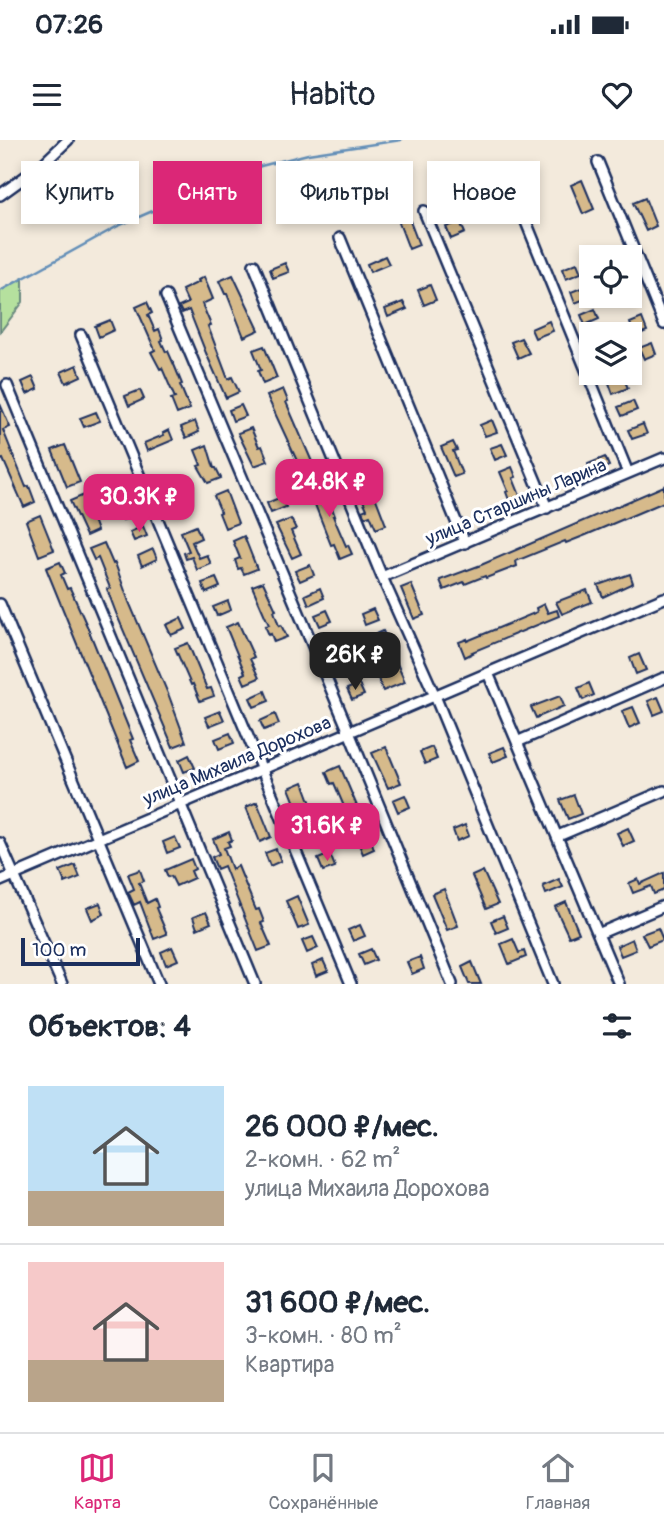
<!DOCTYPE html>
<html lang="ru">
<meta charset="utf-8">
<style>
body{margin:0;font-family:Pangolin,sans-serif;background:#f6f6f7;color:#1f2937;height:100vh;display:flex;flex-direction:column;font-size:26px;white-space:nowrap}
*{box-sizing:border-box;margin:0}
p{font-size:23px;color:#747a83}
.icon{flex:none;width:38px;height:38px;fill:none;stroke:currentColor;stroke-width:2;stroke-linecap:round;stroke-linejoin:round}
.map{position:relative;height:844px;overflow:hidden}
.drawer{display:flex;flex-direction:column;background:#fff;flex:1}
.drawer>*{flex:none}
.guide{position:absolute;left:21px;top:21px;width:623px;height:63px;display:flex;gap:14px}
.buttons{position:absolute;left:579px;top:105px;display:grid;gap:14px}
.buttons a{display:grid;place-items:center;width:63px;height:63px;border-radius:0px;background:#fff;box-shadow:0 4px 10px #0003;font-size:35px}
.scale{position:absolute;left:21px;bottom:18px;width:119px;box-sizing:border-box;padding-left:7px;border:4px solid #1b2f5e;border-top:0;font-size:19px;line-height:24px;white-space:nowrap;color:#1b2f5e;-webkit-text-stroke:5px #fff;paint-order:stroke}
.price{position:absolute;translate:-50% -60px;padding:0 16px;border-radius:14px;background:#db2777;color:#fff;font-size:23px;line-height:46px;filter:drop-shadow(0 2px 4px #0008)}
.price::after{content:'';position:absolute;left:50%;top:42px;width:21px;height:16px;margin-left:-10px;background:inherit;clip-path:polygon(0 0,100% 0,50% 100%)}
.price.selected{background:#222;color:#fff}
ul{padding:0;list-style:none}
li{display:flex;align-items:center;gap:21px;height:175px;padding:0 28px}
li+li{border-top:2px solid #e0e1e3}
li span{display:grid;place-items:center;flex:none;width:196px;height:140px;border-radius:0px;color:#555}
li>.icon{margin-inline-start:auto}
span .icon{width:84px;height:84px;fill:#fffc;stroke-width:1}
li b{font-size:30px}
h2{display:flex;justify-content:space-between;align-items:center;height:84px;padding:0 28px;font-size:30px}
.pill{padding:0 24px;border-radius:0px;background:#fff;box-shadow:0 4px 10px #0003;font-size:24px;line-height:63px}
.pill.selected{background:#db2777;color:#fff}
.status{display:flex;justify-content:space-between;align-items:center;height:49px;padding:0 35px;background:#fff;direction:ltr}
.status svg{height:19px;fill:currentColor}
header{display:flex;justify-content:space-between;align-items:center;height:91px;padding:0 28px;background:#fff;font-size:32px;font-weight:600}
.tab-bar{display:flex;justify-content:space-around;align-items:center;height:98px;border-top:2px solid #e0e1e3;background:#fff;font-size:19px;color:#747a83}
.tab-bar a{display:grid;justify-items:center;gap:4px}
.tab-bar .selected{color:#db2777}
.map>svg:first-child{display:block}
.green{fill:#b5e09e;stroke:#68887e;stroke-width:2}
.lines{fill:none;stroke-linecap:round;stroke-linejoin:round}
.stream{stroke:#648fb8;stroke-width:2.5}
.building{fill:#d6ba8b;stroke:#1b2f5e;stroke-width:2}
.minor-casing{stroke:#1b2f5e;stroke-width:14}
.minor{stroke:#fff;stroke-width:9}
.labels{text-anchor:middle;dominant-baseline:central;stroke-width:6;stroke-linejoin:round;paint-order:stroke}
.street-label{font-size:19px;fill:#1b2f5e;stroke:#fff}
</style>
<div class="status"><b>07:26</b><svg viewBox="0 0 49 12"><path d="M0 12V9h3v3zM5 12V6h3v6zM10 12V3h3v9zM15 12V0h3v12zM26 1h20v11H26zM47 4h2v5h-2z"/></svg></div>
<header><svg class="icon" aria-label="menu" viewBox="0 0 24 24"><path d="M4 6h16M4 12h16M4 18h16"/></svg>Habito<svg class="icon" aria-label="heart" viewBox="0 0 24 24"><path d="M12 20l-8-8c-3-5 5-10 8-4 3-6 11-1 8 4z"/></svg></header>
<div class="map">
<svg width="664" height="844" viewBox="0 0 664 844">
<rect width="100%" height="100%" fill="#f3eadc"/>
<filter id="ink" filterUnits="userSpaceOnUse"><feTurbulence type="fractalNoise" baseFrequency=".0143" numOctaves="2"/><feDisplacementMap in="SourceGraphic" scale="14" xChannelSelector="R" yChannelSelector="G"/><feConvolveMatrix kernelMatrix="1 2 1 2 8 2 1 2 1" color-interpolation-filters="sRGB"/></filter>
<g filter="url(#ink)">
<path class="green" d="M23,138V162L0,192V151Z"/>
<g class="lines">
<path class="stream" d="M0,151L118,86L215,44L261,26L308,14L401,0"/>
</g>
<path class="building" d="M582,40L594,69L583,74L571,45Z
M645,58L656,86L646,91L633,63Z
M408,76L419,105L409,109L398,80Z
M460,82L465,93L451,99L446,87Z
M385,116L389,124L370,132L367,124Z
M285,123L289,132L273,138L270,129Z
M577,123L581,133L566,139L562,129Z
M233,135L259,190L244,197L227,154H225L219,141Z
M204,137L213,159L202,164L211,185L208,186L228,239L232,237L239,252L226,258L206,213L189,170L182,173L179,167L188,163L182,150L199,142L198,140Z
M430,145L436,160L424,165L418,150Z
M586,146L590,157L575,163L571,152Z
M147,162L152,173L148,175L155,191L159,189L163,200L161,201L166,212L168,211L175,227L182,244L180,245L190,269L177,274L171,259L175,258L162,228L160,229L151,212L155,210L136,167Z
M403,162L407,169L388,177L385,169Z
M595,169L599,179L585,185L581,175Z
M642,178L647,191L635,196L630,183Z
M110,180L114,190L99,197L95,186Z
M549,181L553,191L535,198L531,189Z
M521,198L529,213L518,218L511,202Z
M652,203L656,214L644,219L639,208Z
M264,206L277,238L263,244L258,231L261,230L253,210Z
M77,225L81,236L66,243L61,232Z
M33,237L38,249L27,254L22,242Z
M623,237L628,248L613,254L609,243Z
M283,249L288,261L286,262L316,331L304,336L267,256Z
M140,250L144,259L129,266L125,256Z
M633,261L637,270L622,276L618,267Z
M0,264L10,287L3,290L26,347L29,346L35,362L24,367L3,319L0,320Z
M241,265L246,276L233,281L229,270Z
M96,272L100,281L84,287L80,278Z
M492,280L497,292L485,296L480,285Z
M195,281L199,292L186,298L181,287Z
M643,284L647,294L632,299L628,290Z
M251,288L259,307L262,306L268,321L254,326L238,293Z
M169,290L173,300L147,311L144,303L164,295L163,293Z
M453,302L457,310L453,311L462,334L454,337L441,307Z
M502,304L507,315L495,320L490,308Z
M65,305L80,342L67,347L52,310Z
M207,305L214,328H216L221,338L208,343L198,326L201,325L195,310Z
M605,317L609,326L592,333L588,324Z
M512,327L516,337L513,338L523,363L512,368L506,352L508,351L500,332Z
M322,341L335,376H333L346,406L348,405L352,414L340,419L334,404L331,405L308,347Z
M178,342L182,352L167,358L163,348Z
M664,346V362L586,395L566,403L565,401L516,421L517,426L486,438L485,436L465,444L464,442L444,450L440,440L481,425Z
M226,351L238,383L225,388L219,373L221,372L214,356Z
M373,351L386,385L376,389L370,375L365,377L362,371L367,369L361,356Z
M84,355L97,391L86,396L70,361Z
M281,357L286,367L271,373L267,363Z
M133,363L138,374L123,380L119,369Z
M40,375L54,410L39,416L26,381Z
M291,379L296,389L291,391L301,414L292,418L276,385Z
M143,386L147,396L134,401L130,392Z
M196,386L201,398L192,402L199,418L207,415L211,424L197,430L192,417L186,419L184,413L189,411L181,392Z
M244,396L257,429L244,434L241,428L238,429L235,420L240,418L233,401Z
M104,403L113,424L115,423L120,437L129,462L169,556L186,602L173,607L116,473L107,449L110,448L98,418L94,420L89,409Z
M153,409L157,419L142,426L138,416Z
M60,422L65,433L61,435L67,449L70,448L87,486L133,599L130,600L139,621L127,627L46,428Z
M310,425L314,435L300,441L295,431Z
M630,434L633,443L603,457L598,445Z
M216,438L220,447L206,453L202,443Z
M263,442L276,470L274,471L279,486L281,485L287,497L274,502L271,494L269,495L265,486L269,485L252,446Z
M411,444L424,475L414,479L401,448Z
M320,448L324,458L309,465L305,455Z
M587,450L592,462L562,474L556,462Z
M228,461L231,470L217,476L213,467Z
M544,464L548,473L557,470L559,476L472,512L473,513L465,517L459,502L467,499V501L537,472L536,468Z
M373,469L378,480L365,485L361,474Z
M327,470L332,481L320,486L315,475Z
M181,478L186,489L171,495L166,485Z
M238,482L254,517L250,519L259,538L245,544L241,535L245,533L226,487Z
M383,491L405,542L383,551L370,518L377,515L370,497Z
M339,494L343,504L328,510L324,500Z
M188,503L207,549L211,548L214,556L200,561L193,544L191,545L175,508Z
M639,514L646,530L636,534L630,518Z
M348,516L352,527L338,533L334,522Z
M589,543L594,555L583,560L578,548Z
M359,544L364,555L352,560L347,549Z
M265,551L269,561L254,567L250,558Z
M560,556L564,566L536,578L531,567Z
M658,557L664,571L654,575L648,561Z
M633,567L640,583L629,588L622,571Z
M220,571L224,580L209,586L205,577Z
M275,574L279,584L264,590L260,581Z
M230,593L234,603L219,609L215,599Z
M386,607L401,643L388,648L372,613Z
M432,607L437,619L425,624L420,612Z
M504,607L508,616L493,622L489,613Z
M189,615L195,628L184,632L179,620Z
M340,626L365,685L354,690L334,643L331,644L326,632Z
M303,642L316,677L303,683L289,648Z
M405,655L410,667L398,672L393,660Z
M574,655L581,674L568,679L560,660Z
M257,662L271,697L260,702L246,667Z
M465,685L469,696L457,701L453,690Z
M628,688L634,701L623,706L617,693Z
M321,690L326,702L313,707L308,695Z
M229,692L232,700L228,702L230,706L224,708L232,729L238,726L256,770L259,769L264,782L261,783L271,806L258,811L224,726L217,729L212,717L219,714L213,699Z
M175,697L180,708L167,713L163,702Z
M370,697L374,709L363,714L358,702Z
M276,709L281,721L270,726L265,713Z
M330,714L335,727L323,731L318,719Z
M191,719L195,729L191,731L194,738L176,746L171,736L168,737L165,730Z
M75,725L80,737L65,743L60,731Z
M140,730L144,741L139,743L147,763L155,759L158,767L156,768L158,773L167,794L154,799L140,762L134,765L128,752L134,749L128,734Z
M483,731L498,764L486,769L472,736Z
M664,733V750L654,754L651,746L633,753L629,743L638,739L640,744Z
M559,739L563,747L546,754L543,746Z
M444,749L458,786L447,790L432,754Z
M297,756L309,785L298,789L286,761Z
M566,762L579,793L569,797L555,767Z
M100,763L104,774L92,780L87,768Z
M206,772L211,783L197,789L193,777Z
M503,776L508,788L496,793L491,781Z
M360,785L365,796L353,801L348,790Z
M658,788L663,800L648,806L642,794Z
M313,797L318,808L307,813L302,801Z
M513,799L519,813L524,811L526,817L509,824L501,804Z
M632,799L636,810L621,816L617,806Z
M172,807L178,820L166,825L161,812Z
M371,809L376,820L364,825L359,814Z
M420,817L424,829L412,834L407,822Z
M323,820L328,831L316,836L312,825Z
M472,822L481,844H469L462,827Z"/>
<g class="lines">
<g class="minor-casing">
<path id="minor" d="M598,22L664,184
M0,55L43,24L68,0
M516,57L628,333
M424,71L547,368
M340,98L465,403
M254,125L382,437L435,556L553,844
M166,156L349,592L452,844
M81,195L351,844
M7,245L255,844
M382,437L664,318
M0,464L159,844
M488,533L619,844
M517,602L664,538
M558,696L664,651
M0,703L62,844
M0,741L664,458
M598,794L664,766"/>
</g>
<use href="#minor" class="minor"/>
</g>
</g>
<g class="labels">
<g class="street-label">
<text transform="translate(516 362) rotate(-23)">улица Старшины Ларина</text>
<text transform="translate(237 621) rotate(-23)">улица Михаила Дорохова</text>
</g>
</g>
</svg>
<div class="buttons">
<a><svg class="icon" aria-label="locate" viewBox="0 0 24 24"><circle cx="12" cy="12" r="6"/><path d="M12 2v4M12 18v4M2 12h4M18 12h4"/></svg></a>
<a><svg class="icon" aria-label="layers" viewBox="0 0 24 24"><path d="M12 4l9 5-9 5-9-5zM3 14l9 5 9-5"/></svg></a>
</div>
<div class="scale">100 m</div>
<b class="price" style="left:329px;top:379px">24.8K ₽</b>
<b class="price" style="left:139px;top:394px">30.3K ₽</b>
<b class="price selected" style="left:355px;top:552px">26K ₽</b>
<b class="price" style="left:327px;top:723px">31.6K ₽</b>
<div class="guide">
<a class="pill">Купить</a>
<a class="pill selected">Снять</a>
<a class="pill">Фильтры</a>
<a class="pill">Новое</a>
</div>
</div>
<section class="drawer">
<h2>Объектов: 4<svg class="icon" aria-label="filters" viewBox="0 0 24 24"><path d="M4 7h16M4 17h16"/><circle cx="9" cy="7" r="2"/><circle cx="15" cy="17" r="2"/></svg></h2>
<ul>
<li><span style="background:linear-gradient(#bfe0f5 75%,#b9a48a 0)"><svg class="icon" aria-label="home" viewBox="0 0 24 24"><path d="M3 11l9-7 9 7M6 9v11h12V9"/></svg></span><div><b>26 000 ₽/мес.</b><p>2-комн. · 62 m²</p><p>улица Михаила Дорохова</p></div></li>
<li><span style="background:linear-gradient(#f6c9c9 70%,#b9a48a 0)"><svg class="icon" aria-label="home" viewBox="0 0 24 24"><path d="M3 11l9-7 9 7M6 9v11h12V9"/></svg></span><div><b>31 600 ₽/мес.</b><p>3-комн. · 80 m²</p><p>Квартира</p></div></li>
</ul>
</section>
<nav class="tab-bar">
<a class="selected"><svg class="icon" aria-label="map" viewBox="0 0 24 24"><path d="M3 6l6-2 6 2 6-2v14l-6 2-6-2-6 2zM9 4v14M15 6v14"/></svg>Карта</a>
<a><svg class="icon" aria-label="saved" viewBox="0 0 24 24"><path d="M7 4h10v16l-5-4-5 4z"/></svg>Сохранённые</a>
<a><svg class="icon" aria-label="home" viewBox="0 0 24 24"><path d="M3 11l9-7 9 7M6 9v11h12V9"/></svg>Главная</a>
</nav>
